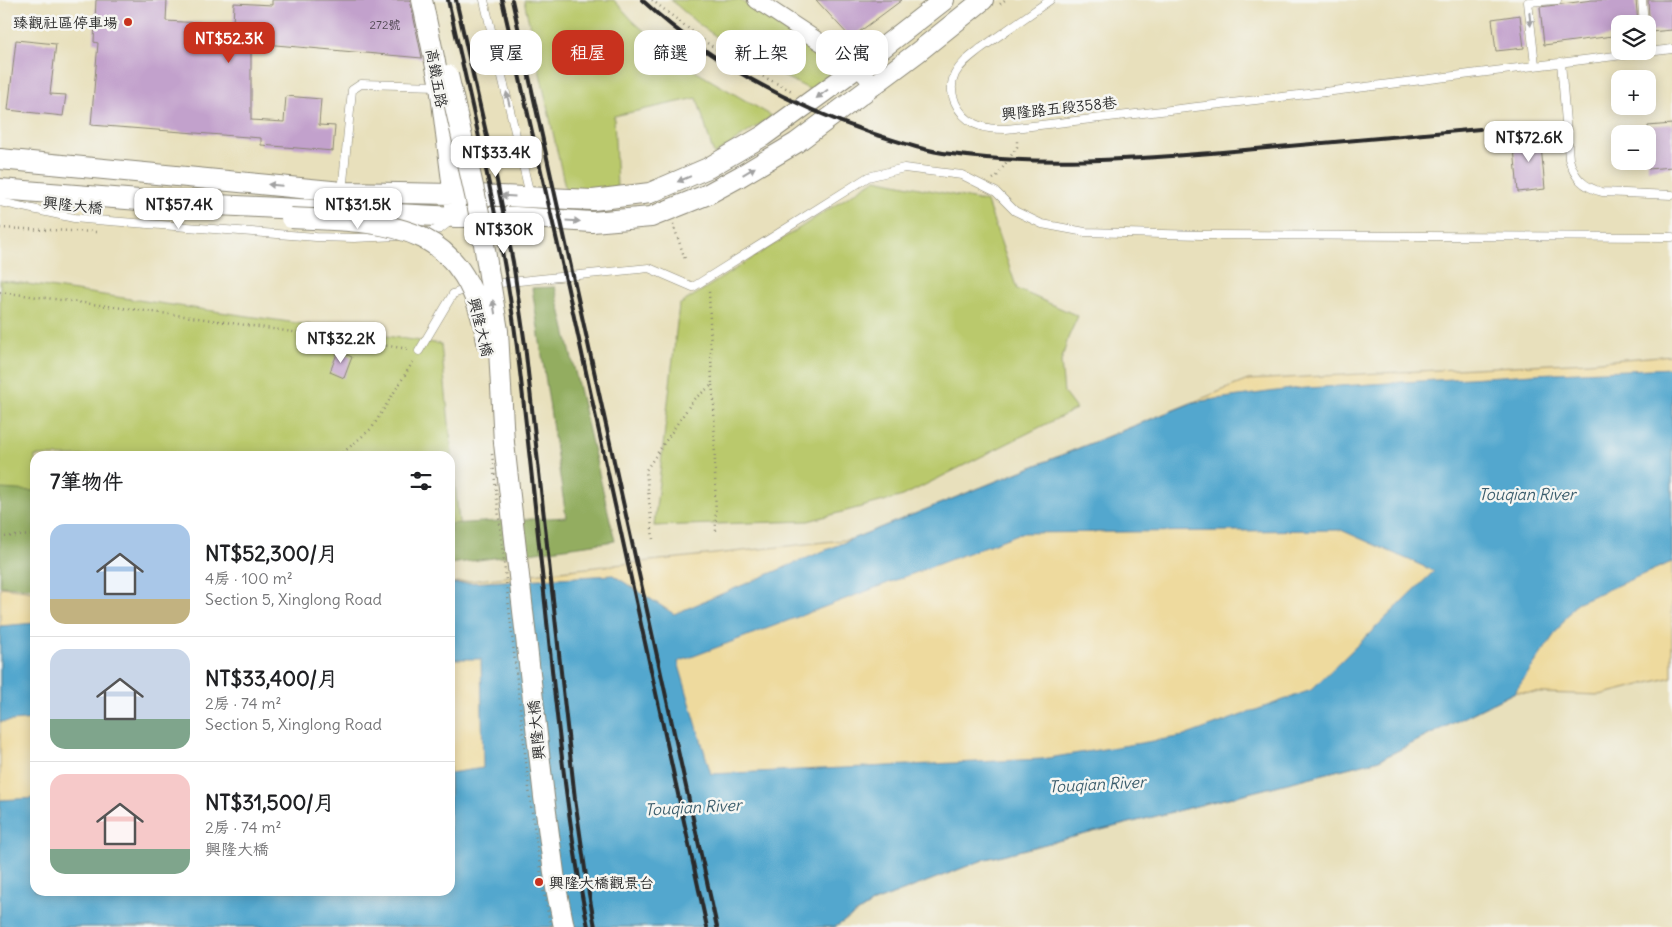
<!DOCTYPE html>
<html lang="zh-TW">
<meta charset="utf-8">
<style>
body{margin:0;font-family:Delius,"LXGW WenKai TC",sans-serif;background:#f6f6f6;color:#202124;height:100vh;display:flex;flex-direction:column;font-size:19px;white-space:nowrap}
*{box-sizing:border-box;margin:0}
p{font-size:16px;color:#757577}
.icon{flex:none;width:28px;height:28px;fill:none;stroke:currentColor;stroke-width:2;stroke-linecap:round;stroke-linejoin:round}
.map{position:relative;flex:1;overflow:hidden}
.sheet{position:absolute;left:30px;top:451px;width:425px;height:445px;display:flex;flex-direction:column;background:#fff;border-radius:15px;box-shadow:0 2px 12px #0003}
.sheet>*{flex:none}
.top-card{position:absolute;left:470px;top:30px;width:475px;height:45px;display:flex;gap:10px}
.fabs{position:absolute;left:1611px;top:15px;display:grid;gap:10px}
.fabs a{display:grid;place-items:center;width:45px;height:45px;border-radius:10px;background:#fff;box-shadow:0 2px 12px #0003;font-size:25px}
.price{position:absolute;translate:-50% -42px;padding:0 11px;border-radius:10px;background:#fff;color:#222;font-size:16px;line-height:32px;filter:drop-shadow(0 1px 2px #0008)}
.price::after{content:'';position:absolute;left:50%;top:30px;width:15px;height:11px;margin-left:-8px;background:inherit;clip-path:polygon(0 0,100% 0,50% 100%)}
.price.active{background:#c8321e;color:#fff}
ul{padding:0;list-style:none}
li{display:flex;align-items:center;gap:15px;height:125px;padding:0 20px}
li+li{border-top:1px solid #e0e0e0}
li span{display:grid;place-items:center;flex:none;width:140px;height:100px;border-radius:15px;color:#555}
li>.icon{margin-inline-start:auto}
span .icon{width:60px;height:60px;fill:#fffc;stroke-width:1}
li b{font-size:21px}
h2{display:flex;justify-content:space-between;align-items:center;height:60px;padding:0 20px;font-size:21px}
.chip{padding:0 18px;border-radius:15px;background:#fff;box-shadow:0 2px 12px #0003;font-size:18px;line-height:45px}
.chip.active{background:#c8321e;color:#fff}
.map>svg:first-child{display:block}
.green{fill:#bac96c;stroke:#727a4c}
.forest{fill:#93ad60;stroke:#5f6c46}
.sand{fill:#eeda9e;stroke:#8c8264}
.water{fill:#53a7ce;stroke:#3f697c;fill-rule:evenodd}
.building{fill:#c2a1cc}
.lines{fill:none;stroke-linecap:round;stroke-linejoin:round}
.service-casing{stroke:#8a8674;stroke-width:9}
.minor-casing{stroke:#8a8674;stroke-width:18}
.tertiary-casing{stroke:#8a8674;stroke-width:22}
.path{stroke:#8a8674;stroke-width:2.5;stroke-dasharray:1 4;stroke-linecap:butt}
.service{stroke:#fff;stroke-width:8}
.minor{stroke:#fff;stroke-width:16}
.tertiary{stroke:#fff;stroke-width:20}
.rail{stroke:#2b2b2b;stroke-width:4}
.service-bridge-casing{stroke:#8a8674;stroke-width:9;stroke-linecap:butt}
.tertiary-bridge-casing{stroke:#8a8674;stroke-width:22;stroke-linecap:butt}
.path-bridge{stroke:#8a8674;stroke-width:2.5;stroke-dasharray:1 4;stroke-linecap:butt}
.service-bridge{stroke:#fff;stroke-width:8}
.tertiary-bridge{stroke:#fff;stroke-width:20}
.oneway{fill:#a0a0a0}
.poi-dot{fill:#c8321e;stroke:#f6f6f2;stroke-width:2}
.labels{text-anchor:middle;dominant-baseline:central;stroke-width:5;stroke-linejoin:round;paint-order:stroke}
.number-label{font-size:12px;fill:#514853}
.poi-label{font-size:15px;fill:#2b2b2b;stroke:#f6f6f2;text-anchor:end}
.street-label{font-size:15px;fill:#2b2b2b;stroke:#f6f6f2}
.water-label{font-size:16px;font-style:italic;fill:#3b5d6c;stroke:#f6f6f2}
</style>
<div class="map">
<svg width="1672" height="927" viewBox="0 0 1672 927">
<rect width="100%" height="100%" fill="#f6f6f2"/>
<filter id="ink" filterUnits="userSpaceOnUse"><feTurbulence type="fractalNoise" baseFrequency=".02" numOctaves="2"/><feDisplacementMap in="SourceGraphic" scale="10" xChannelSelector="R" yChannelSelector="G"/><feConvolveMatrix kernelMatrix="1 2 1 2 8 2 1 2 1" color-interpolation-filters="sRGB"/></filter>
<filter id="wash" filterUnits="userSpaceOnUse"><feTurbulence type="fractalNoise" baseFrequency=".0096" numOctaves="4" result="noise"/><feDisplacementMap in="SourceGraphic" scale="20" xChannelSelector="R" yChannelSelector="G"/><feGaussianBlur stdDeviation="1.12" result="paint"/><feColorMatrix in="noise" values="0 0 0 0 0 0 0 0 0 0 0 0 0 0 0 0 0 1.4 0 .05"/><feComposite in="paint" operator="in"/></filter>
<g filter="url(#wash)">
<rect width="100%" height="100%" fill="#e8e0bc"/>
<path class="green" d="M524,0H614L633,21L681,63L772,116L714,155L697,98L614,116L617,187L566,192Z
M671,0H740L841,65L813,91L747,58L697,23Z
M876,179L987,202L1017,289L1078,316L1068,338L1061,362L1064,393L1076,409L903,496L808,521L654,526L679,305Z
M0,280L441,344L463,562H450V456H35V569L0,565Z"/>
<path class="forest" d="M555,287L615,541L450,564V524L566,517L532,288Z
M0,489L35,491V588L0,586Z"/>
<path class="sand" d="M1672,355V677L1600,695L1515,692L1379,760L986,859L874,902L835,927H0V587L35,591V891H450V583L852,539L1248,380L1589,362Z"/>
<path class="water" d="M1672,368V562L1576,603L1515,692L1379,760L986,859L874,902L835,927H0V800L35,798V891H450V773L483,768L481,659H450V584L613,575L674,614L852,539L1194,402L1291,389L1533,374ZM1341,530L1434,571L1311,690L1184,736L1042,759L711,774L678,662L1021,533Z
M35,623V719L0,722V626Z"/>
<g id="blocks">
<path class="building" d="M96,0H167L166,21L233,25L234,3L272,5V0H410L422,58L253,43V50H251V120L284,122L286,96L321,99L319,125L335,126L333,151L261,145V138L91,125L98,43L94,42Z
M816,0H902L851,38Z
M1592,0H1636L1638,24H1620V35L1544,45L1540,7Z
M1648,0H1672V30L1650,32Z
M1520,15L1524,48L1496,51L1492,19Z
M16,40L56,44L50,94L66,95L63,116L8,110Z
M1672,124V167L1648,169V126Z
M1540,135L1545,189L1518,192L1513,137Z
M338,351L352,357L344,378L330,372Z"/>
</g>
</g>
<g filter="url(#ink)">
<use href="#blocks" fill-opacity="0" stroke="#8a8674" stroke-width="1"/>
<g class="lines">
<g class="service-casing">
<path id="service" d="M484,0L530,195
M1642,0L1644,24
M980,49L1050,0
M1561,62L1569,159C1574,177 1583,187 1602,192L1672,195
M1535,65L1528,2L1557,0
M1325,92L1672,49
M342,192L352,90L361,84L439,86
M0,202L74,218L96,220L316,237L354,238L398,236
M422,233L440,229L452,220
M490,284L649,268L693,287L868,177L904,168L962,175L996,192L1015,211L1042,224L1085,232L1202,235L1672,237
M419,351L453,294L469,288"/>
</g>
<g class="minor-casing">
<path id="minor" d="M756,0L858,67L874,86"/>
</g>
<g class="tertiary-casing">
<path id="tertiary" d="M422,0L440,86L455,205
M0,159L342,192L454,194L593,200L650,193L708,168L763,136L858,67L944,0
M0,189L177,203L456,217H515L592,222L651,217L706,195L739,177L796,143L918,52L983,0
M504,443L544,797L556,888L564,927"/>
</g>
<path class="path" d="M652,0L707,43L754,72L794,92
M1000,4L1005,0
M993,179L997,176L1017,147V138
M673,224L685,259
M0,228L97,232
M500,240L544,237
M0,292L184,316L409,349
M712,385L714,400L716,534
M339,456L372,428L414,360
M0,537L35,535
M653,539L646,470L694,399L712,385L709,289"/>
<use href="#service" class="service"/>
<use href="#minor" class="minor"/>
<use href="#tertiary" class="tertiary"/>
<path class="rail" d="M448,0C474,115 502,230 517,347C531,460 542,575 554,689C563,769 572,848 588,927
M456,0L497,181L513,262L525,345L575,799L587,883L595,927
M502,0L567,285L707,927
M512,0L717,927
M642,0C708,61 789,105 874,134C899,142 925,151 951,154C1038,166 1124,160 1211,153C1301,145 1391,137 1480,129"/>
<g class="service-bridge-casing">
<path id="service-bridge" d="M980,49C971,56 961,63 955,74C946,93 958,115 975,124C985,129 996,129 1006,129L1325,92"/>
</g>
<g class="tertiary-bridge-casing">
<path id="tertiary-bridge" d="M448,75L479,213L498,331L504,443
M291,218C398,222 467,223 488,347"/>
</g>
<path class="path-bridge" d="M492,454L530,797L543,889L551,927"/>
<use href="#service-bridge" class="service-bridge"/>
<use href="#tertiary-bridge" class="tertiary-bridge"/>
</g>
<defs><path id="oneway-solid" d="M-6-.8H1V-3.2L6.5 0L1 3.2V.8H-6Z" transform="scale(1.25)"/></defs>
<g class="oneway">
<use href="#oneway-solid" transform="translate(1530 19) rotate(84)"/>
<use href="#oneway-solid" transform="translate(822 94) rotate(143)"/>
<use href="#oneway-solid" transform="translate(508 99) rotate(-103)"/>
<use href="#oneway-solid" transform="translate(749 171) rotate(-31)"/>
<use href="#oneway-solid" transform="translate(684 179) rotate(157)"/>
<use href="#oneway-solid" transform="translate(275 185) rotate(-175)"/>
<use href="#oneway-solid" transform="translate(508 196) rotate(-177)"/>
<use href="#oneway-solid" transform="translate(573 221) rotate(4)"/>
<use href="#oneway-solid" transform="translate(494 307) rotate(-99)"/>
</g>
</g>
<g class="poi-dot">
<circle cx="128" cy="22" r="5"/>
<circle cx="539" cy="882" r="5"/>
</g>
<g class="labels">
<g class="number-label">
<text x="385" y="24">272號</text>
</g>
<g class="poi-label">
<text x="118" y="22">臻觀社區停車場</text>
<text x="549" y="882" text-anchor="start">興隆大橋觀景台</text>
</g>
<g class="street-label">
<text transform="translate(437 78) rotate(80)">高鐵五路</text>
<text transform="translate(1059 108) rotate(-6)">興隆路五段358巷</text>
<text transform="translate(73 205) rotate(6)">興隆大橋</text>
<text transform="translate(481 327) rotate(76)">興隆大橋</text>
<text transform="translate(536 730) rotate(-96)">興隆大橋</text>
</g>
<g class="water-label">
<text x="1527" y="494">Touqian River</text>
<text transform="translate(1097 784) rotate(-3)">Touqian River</text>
<text transform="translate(693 807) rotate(-3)">Touqian River</text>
</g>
</g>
</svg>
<div class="fabs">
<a><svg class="icon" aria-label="layers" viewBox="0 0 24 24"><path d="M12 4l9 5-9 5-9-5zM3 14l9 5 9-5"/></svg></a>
<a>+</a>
<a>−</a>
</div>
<b class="price active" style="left:229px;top:64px">NT$52.3K</b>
<b class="price" style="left:1529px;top:163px">NT$72.6K</b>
<b class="price" style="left:496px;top:178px">NT$33.4K</b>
<b class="price" style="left:179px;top:230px">NT$57.4K</b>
<b class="price" style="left:358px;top:230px">NT$31.5K</b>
<b class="price" style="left:504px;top:255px">NT$30K</b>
<b class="price" style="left:341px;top:364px">NT$32.2K</b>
<div class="top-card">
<a class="chip">買屋</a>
<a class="chip active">租屋</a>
<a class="chip">篩選</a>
<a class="chip">新上架</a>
<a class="chip">公寓</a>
</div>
<section class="sheet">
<h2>7筆物件<svg class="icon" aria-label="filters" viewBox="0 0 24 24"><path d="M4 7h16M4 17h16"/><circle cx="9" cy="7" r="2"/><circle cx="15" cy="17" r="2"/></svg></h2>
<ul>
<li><span style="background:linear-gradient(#a9c7e8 75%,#c2b280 0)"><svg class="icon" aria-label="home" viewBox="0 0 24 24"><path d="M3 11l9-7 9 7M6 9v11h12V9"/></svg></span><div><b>NT$52,300/月</b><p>4房 · 100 m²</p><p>Section 5, Xinglong Road</p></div></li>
<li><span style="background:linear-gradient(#c9d6e8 70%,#7fa58c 0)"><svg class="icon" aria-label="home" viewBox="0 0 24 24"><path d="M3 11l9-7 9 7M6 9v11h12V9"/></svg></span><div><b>NT$33,400/月</b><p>2房 · 74 m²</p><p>Section 5, Xinglong Road</p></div></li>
<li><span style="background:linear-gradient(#f6c9c9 75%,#7fa58c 0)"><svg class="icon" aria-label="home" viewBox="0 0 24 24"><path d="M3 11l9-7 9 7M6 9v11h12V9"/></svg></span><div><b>NT$31,500/月</b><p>2房 · 74 m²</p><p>興隆大橋</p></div></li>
</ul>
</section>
</div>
